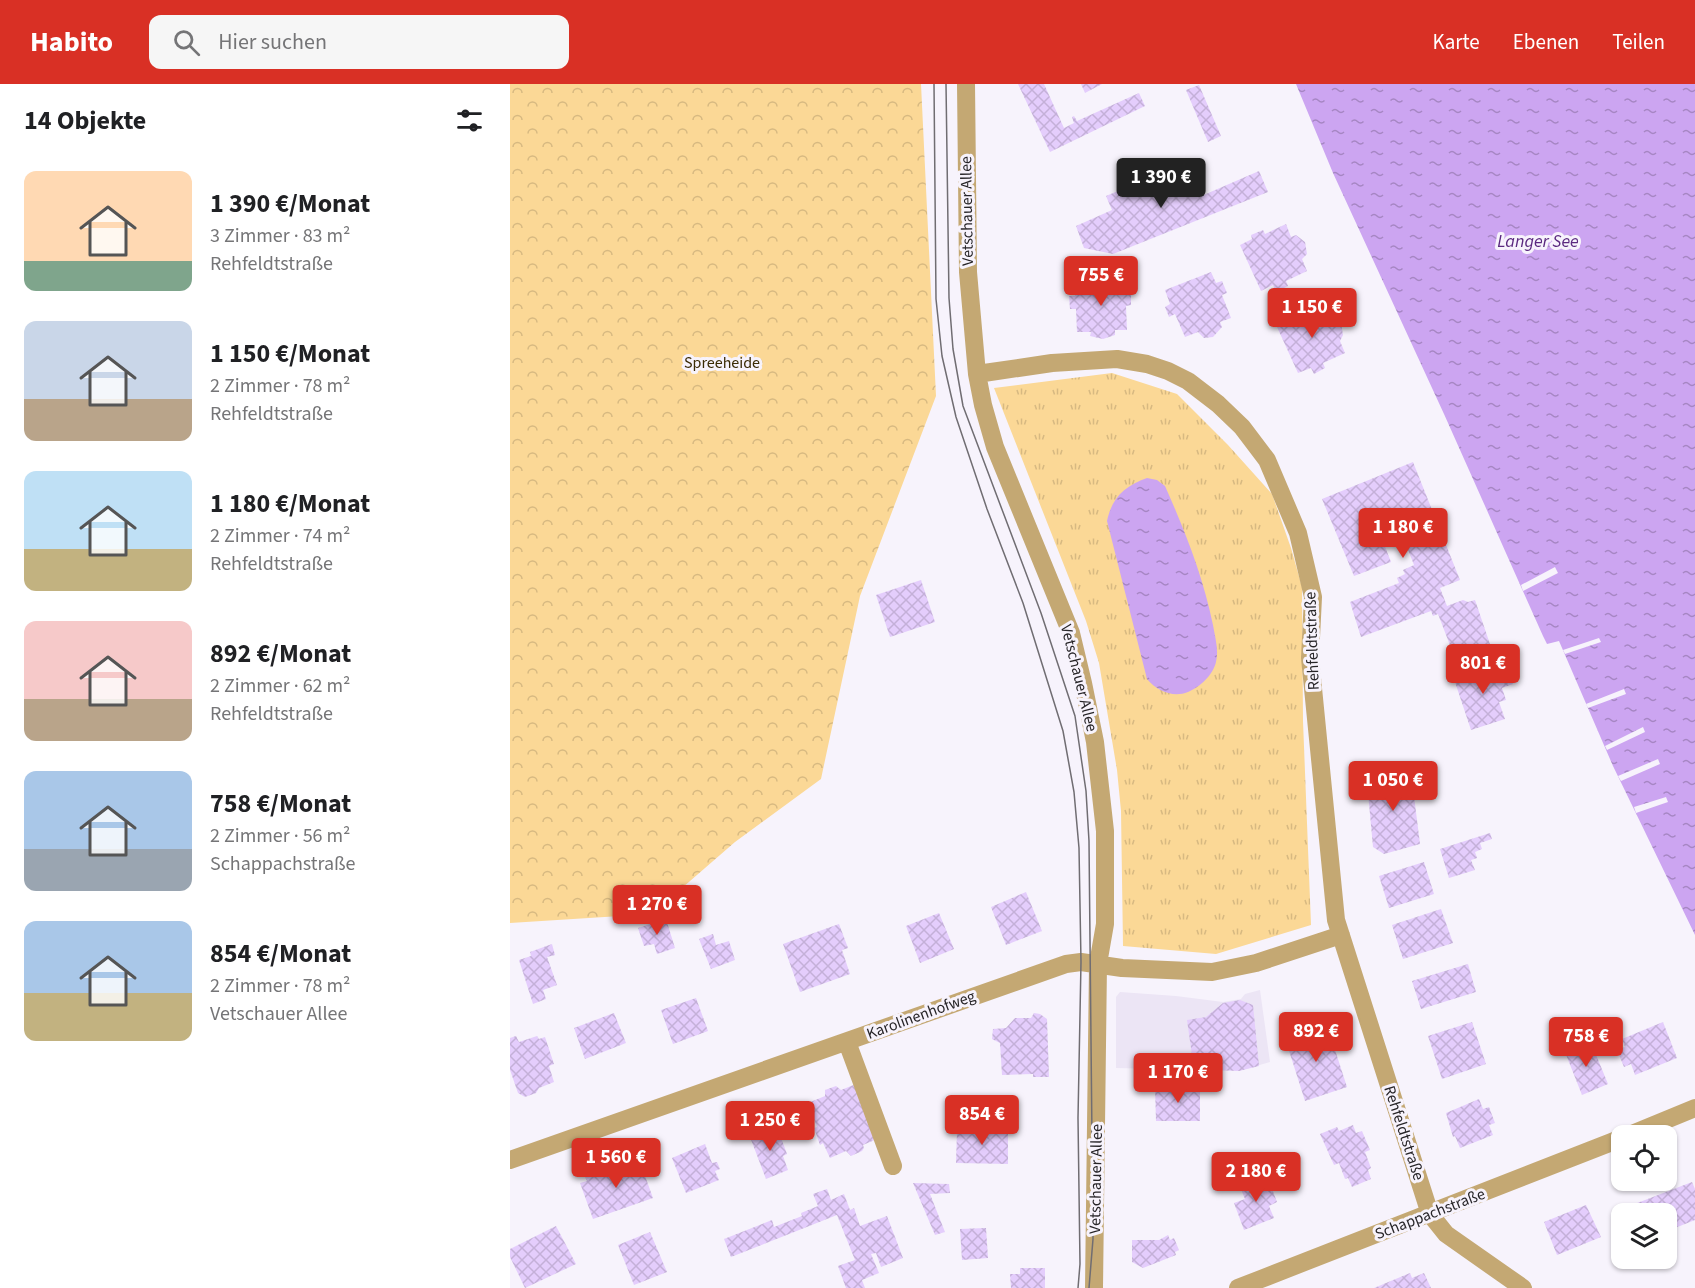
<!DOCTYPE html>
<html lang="de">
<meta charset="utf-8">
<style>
body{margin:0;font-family:"Source Sans 3",sans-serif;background:#f6f6f6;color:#202124;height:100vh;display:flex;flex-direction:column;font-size:22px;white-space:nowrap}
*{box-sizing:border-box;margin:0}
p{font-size:20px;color:#757577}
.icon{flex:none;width:33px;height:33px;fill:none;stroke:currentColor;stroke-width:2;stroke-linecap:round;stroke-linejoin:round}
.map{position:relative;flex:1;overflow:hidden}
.sheet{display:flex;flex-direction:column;background:#fff;width:510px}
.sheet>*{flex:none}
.buttons{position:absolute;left:1101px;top:1041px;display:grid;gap:12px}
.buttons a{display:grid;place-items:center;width:66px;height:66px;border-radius:12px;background:#fff;box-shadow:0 2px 4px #0004;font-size:30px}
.price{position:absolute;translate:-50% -51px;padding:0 14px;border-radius:6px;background:#d93025;color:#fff;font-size:20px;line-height:39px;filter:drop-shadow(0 2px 3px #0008)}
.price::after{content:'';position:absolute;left:50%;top:36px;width:18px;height:14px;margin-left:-9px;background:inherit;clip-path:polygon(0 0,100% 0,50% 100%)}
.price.selected{background:#222;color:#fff}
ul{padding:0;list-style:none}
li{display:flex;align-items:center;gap:18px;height:150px;padding:0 24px}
li span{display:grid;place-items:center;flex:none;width:168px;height:120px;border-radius:12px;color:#555}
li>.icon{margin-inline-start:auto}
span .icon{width:72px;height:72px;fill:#fffc;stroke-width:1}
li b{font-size:26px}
h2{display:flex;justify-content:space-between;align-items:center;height:72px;padding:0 24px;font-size:26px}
header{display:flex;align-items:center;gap:36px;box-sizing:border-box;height:84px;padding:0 30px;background:#d93025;color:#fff}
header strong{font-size:28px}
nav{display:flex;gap:33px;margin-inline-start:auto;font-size:21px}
.search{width:420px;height:54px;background:#f6f6f6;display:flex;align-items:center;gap:15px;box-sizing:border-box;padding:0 21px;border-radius:12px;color:#757577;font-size:22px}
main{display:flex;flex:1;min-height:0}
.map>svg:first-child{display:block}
.built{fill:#ece5f5}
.forest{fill:url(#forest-crowns)}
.park{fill:url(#park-tufts)}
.water{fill:url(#water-ripples)}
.pier{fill:#f7f3fc}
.building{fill:url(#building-cross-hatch)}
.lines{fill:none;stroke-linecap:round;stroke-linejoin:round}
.minor{stroke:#c4a873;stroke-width:18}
.tram{stroke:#706d72;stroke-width:1.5}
.labels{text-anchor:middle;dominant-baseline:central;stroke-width:6;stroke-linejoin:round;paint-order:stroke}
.street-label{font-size:16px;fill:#272528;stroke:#f7f3fc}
.park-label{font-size:16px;fill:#3a2a04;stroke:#f7f3fc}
.water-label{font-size:18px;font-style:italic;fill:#5a287f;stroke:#f7f3fc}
</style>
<header>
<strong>Habito</strong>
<div class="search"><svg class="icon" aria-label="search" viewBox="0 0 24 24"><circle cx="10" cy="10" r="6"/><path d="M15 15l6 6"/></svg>Hier suchen</div>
<nav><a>Karte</a><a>Ebenen</a><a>Teilen</a></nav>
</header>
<main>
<section class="sheet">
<h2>14 Objekte<svg class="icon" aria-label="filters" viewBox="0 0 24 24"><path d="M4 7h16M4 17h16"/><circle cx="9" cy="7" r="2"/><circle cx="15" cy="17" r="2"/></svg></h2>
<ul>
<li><span style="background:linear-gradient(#ffd9b3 75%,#7fa58c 0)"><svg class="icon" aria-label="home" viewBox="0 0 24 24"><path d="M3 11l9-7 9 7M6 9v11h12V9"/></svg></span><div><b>1 390 €/Monat</b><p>3 Zimmer · 83 m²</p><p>Rehfeldtstraße</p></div></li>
<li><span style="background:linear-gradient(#c9d6e8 65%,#b9a48a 0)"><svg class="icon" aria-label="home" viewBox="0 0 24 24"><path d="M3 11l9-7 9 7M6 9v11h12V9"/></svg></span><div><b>1 150 €/Monat</b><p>2 Zimmer · 78 m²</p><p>Rehfeldtstraße</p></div></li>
<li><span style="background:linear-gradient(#bfe0f5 65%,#c2b280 0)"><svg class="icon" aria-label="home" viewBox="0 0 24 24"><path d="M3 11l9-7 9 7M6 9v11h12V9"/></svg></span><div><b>1 180 €/Monat</b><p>2 Zimmer · 74 m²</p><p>Rehfeldtstraße</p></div></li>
<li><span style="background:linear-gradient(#f6c9c9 65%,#b9a48a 0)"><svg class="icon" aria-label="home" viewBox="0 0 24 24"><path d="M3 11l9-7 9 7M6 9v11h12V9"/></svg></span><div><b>892 €/Monat</b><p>2 Zimmer · 62 m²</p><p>Rehfeldtstraße</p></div></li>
<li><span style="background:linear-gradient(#a9c7e8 65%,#9aa5b1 0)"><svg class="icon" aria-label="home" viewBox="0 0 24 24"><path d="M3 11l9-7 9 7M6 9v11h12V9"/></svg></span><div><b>758 €/Monat</b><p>2 Zimmer · 56 m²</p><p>Schappachstraße</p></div></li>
<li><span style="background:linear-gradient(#a9c7e8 60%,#c2b280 0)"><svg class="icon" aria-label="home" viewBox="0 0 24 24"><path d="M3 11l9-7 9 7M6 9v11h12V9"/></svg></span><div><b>854 €/Monat</b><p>2 Zimmer · 78 m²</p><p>Vetschauer Allee</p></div></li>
</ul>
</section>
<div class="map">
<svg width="1185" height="1204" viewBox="0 0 1185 1204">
<defs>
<pattern id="forest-crowns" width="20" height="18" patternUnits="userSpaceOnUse" patternTransform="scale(1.5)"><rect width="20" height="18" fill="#fbd896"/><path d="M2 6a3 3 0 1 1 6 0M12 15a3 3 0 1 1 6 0" fill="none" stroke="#d7b981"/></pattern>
<pattern id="park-tufts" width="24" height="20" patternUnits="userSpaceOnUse" patternTransform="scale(1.5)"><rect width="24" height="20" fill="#fbd896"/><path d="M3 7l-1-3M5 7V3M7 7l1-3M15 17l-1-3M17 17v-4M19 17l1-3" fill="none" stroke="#d7b981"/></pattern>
<pattern id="water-ripples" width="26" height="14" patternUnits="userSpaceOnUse" patternTransform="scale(1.5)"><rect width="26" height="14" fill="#cca5f1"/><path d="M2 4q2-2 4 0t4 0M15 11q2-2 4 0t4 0" fill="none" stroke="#a686c3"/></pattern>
<pattern id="building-cross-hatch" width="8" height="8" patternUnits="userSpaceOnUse" patternTransform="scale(1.5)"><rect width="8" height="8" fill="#e4cdfc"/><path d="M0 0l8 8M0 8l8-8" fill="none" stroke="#c4b0d8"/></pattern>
</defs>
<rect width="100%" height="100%" fill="#f7f3fc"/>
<path class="built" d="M750,906L760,978L729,987L606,984V913L610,908L666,912L713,918L731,915L735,910Z"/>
<path class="forest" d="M0,0H411L426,312L350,512L311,695L225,758L142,830L0,839Z"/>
<path class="park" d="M602,289L667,310L718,361L762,410L781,464L792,503L793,637L801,841L706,870L613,862L611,727L607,686L589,579L576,537L484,304Z"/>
<path class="water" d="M786,0H1185V851L1103,682L1049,557L1037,560L1033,552L934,330L823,89Z
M637,394L647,396L655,402C675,447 693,492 703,541C705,553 709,566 706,578C703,591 690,603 678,608C663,614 647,607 637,595L597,437C602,413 615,402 637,394Z"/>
<path class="pier" d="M1045,483L1048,489L1013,507L1011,501Z
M1089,554L1091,558L1055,570L1053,566Z
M1114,605L1116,610L1078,624L1076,620Z
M1133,643L1135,648L1097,666L1095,662Z
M1148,675L1150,680L1111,697L1108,692Z
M1156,713L1158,718L1126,729L1124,723Z"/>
<path class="building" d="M508,0H534L554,44L564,39L562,33L564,32L567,37L629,9L635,22L540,68Z
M571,0H592L575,9Z
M689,1L711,52L698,58L676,6Z
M675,79L689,113L749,87L758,108L603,170L574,164L566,142L602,126L596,112Z
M776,140L781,153L786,151L795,158L797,170L792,175L797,187L776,197L778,202L766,208L763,201L751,207L730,161L742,155L741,151L753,146L755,150Z
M701,188L706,199L712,197L717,209L712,211L721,234L710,238L712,243L703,253L694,254L688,248L675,253L665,230L659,233L655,223L660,220L655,206Z
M614,195L615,209H621V221L616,222L617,246H605V251L593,255L580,252L581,248H567L566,225H560L559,212H565L564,198Z
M812,222L818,234L823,231L831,239L833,251L830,257L835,269L813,279L815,284L804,290L801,284L788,289L767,243L780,237L778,232L789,228L792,232Z
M903,378L950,496L930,504L937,522L953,516L958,518L965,516L982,566L946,577L928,530L923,532L921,527L851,553L840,518L889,499L887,494L895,490L893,486L904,481L886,435L867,442L881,478L844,492L812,415Z
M411,496L425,538L380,553L366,511Z
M982,578L987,590L998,585L1003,600L992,604L996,616L989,618L995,635L961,646L945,598L952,596L950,589Z
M890,684L901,688L910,760L874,770L863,763L857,698Z
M980,749L982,755L970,759L972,765L965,768L967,774L961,776L965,786L939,794L930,765Z
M914,778L924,810L879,824L869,792Z
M516,808L532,847L496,861L481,823Z
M931,825L943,859L893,875L882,841Z
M429,829L444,865L410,879L396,842Z
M156,835L165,864L147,870L144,860L134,862L128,844Z
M329,840L338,864L332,866L340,890L290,908L273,860Z
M203,850L206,861L219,857L225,876L201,885L189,855Z
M42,860L45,871L37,873L47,901L33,906L36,915L23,920L9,876L21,872L20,868Z
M958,880L966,908L911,925L902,897Z
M186,914L198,947L163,960L151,926Z
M730,916L743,921L749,982L729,987L684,985L677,936L696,933L713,919Z
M104,929L116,959L75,975L64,944Z
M524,929L530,930L537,935L539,993H523V990L492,991L490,959L482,955L483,945L496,944L505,934H521Z
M962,938L976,980L932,995L918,952Z
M1153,938L1167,974L1125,991L1121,980L1114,983L1107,966L1115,963L1112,955Z
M817,941L837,1003L795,1017L775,954Z
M6,952L9,958L27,952L29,955L35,953L44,980L39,982L44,998L29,1004L26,1009L15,1013L8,1009L0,986V954Z
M1080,956L1098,1000L1072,1011L1055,968Z
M346,1000L367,1055L353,1061L354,1064L352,1067L341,1072L336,1067L320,1074L313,1059L310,1061L304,1044L307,1043L298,1019L315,1012V1006L326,1002L331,1006Z
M645,1003L690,1004V1037H646Z
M969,1015L973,1025L979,1023L985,1039L979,1041L983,1051L950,1064L945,1052L943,1053L936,1029Z
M843,1041L846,1049L852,1047L860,1066L855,1068L861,1084L858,1086L861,1095L842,1103L838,1094L835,1095L829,1079L824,1081L810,1050L827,1043L829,1047Z
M461,1042L483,1043V1047H498V1080L446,1079L447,1047H461Z
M267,1043L277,1070L273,1072L278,1086L256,1095L240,1053Z
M195,1060L202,1079L207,1078L210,1085L205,1087L209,1096L176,1109L162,1074Z
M121,1074L124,1080L130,1078L143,1114L83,1135L70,1099L77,1097L74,1091L90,1085L93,1091L100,1089L108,1086L105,1080Z
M757,1092L767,1118L759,1122L764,1134L734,1146L724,1119L735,1115L730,1103Z
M1182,1098L1185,1105V1136L1165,1144L1163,1139L1156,1142V1130H1125L1122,1121Z
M403,1099L439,1100L440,1109L420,1110L435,1148L425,1151Z
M317,1105L321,1116L334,1110L340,1126L344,1124L350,1142L377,1132L393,1174L371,1183L366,1169L361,1170L369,1189L352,1196L355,1204H336L328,1182L345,1176L327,1131L221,1173L214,1155L262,1136L264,1143L292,1132L291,1129L308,1122L303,1110Z
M1076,1121L1091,1153L1047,1171L1034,1138Z
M46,1142L66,1180L15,1204L0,1173V1165Z
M476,1144L478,1174L452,1176L450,1145Z
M140,1148L157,1188L124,1201L108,1161Z
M658,1151L660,1156L664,1154L669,1166L665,1168L666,1171L633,1184L622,1178V1156H649Z
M510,1184H535V1204H501L500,1190H510Z
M900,1189L902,1194L914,1189L921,1204H864Z"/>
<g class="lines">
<path class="minor" d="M456,0L458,188L467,290L473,321L485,363L561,549L573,599L585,658L595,747V840L588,880L584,1204
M467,290L542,279L607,275L637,280L658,287L678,297L708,320L732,343L757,376L788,449L803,513L800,574L826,836L920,1130L936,1150L1013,1204
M337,958L383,1082
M1117,1052L1185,1024
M0,1076L556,880L571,878L612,884L702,888L746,879L831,851
M728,1204L1112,1054"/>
<path class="tram" d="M424,0L426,215L432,272L446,333L477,425L513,519L553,647L564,708L569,764L571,878L568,1034L570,1180L568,1204
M436,0L439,214L443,265L453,322L531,529L565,632L576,707L579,757L583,1155L579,1204"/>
</g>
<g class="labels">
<g class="street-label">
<text transform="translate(457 127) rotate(-91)">Vetschauer Allee</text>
<text transform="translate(802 557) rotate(-92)">Rehfeldtstraße</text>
<text transform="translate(569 594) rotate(76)">Vetschauer Allee</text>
<text transform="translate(411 931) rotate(-20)">Karolinenhofweg</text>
<text transform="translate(894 1049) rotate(72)">Rehfeldtstraße</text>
<text transform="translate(586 1095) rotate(-89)">Vetschauer Allee</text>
<text transform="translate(920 1130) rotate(-21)">Schappachstraße</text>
</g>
<g class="park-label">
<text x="212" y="279">Spreeheide</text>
</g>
<g class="water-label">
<text x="1028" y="157">Langer See</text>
</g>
</g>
</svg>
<div class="buttons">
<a><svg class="icon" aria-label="locate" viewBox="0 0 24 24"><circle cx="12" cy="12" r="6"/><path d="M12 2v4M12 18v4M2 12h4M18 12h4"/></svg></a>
<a><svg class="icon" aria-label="layers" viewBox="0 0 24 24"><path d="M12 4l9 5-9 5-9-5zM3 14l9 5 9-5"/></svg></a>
</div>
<b class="price selected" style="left:651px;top:125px">1 390 €</b>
<b class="price" style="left:591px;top:223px">755 €</b>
<b class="price" style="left:802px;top:255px">1 150 €</b>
<b class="price" style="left:893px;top:475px">1 180 €</b>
<b class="price" style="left:973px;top:611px">801 €</b>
<b class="price" style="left:883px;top:728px">1 050 €</b>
<b class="price" style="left:147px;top:852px">1 270 €</b>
<b class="price" style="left:806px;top:979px">892 €</b>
<b class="price" style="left:1076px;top:984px">758 €</b>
<b class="price" style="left:668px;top:1020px">1 170 €</b>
<b class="price" style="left:472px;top:1062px">854 €</b>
<b class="price" style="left:260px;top:1068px">1 250 €</b>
<b class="price" style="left:106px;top:1105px">1 560 €</b>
<b class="price" style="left:746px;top:1119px">2 180 €</b>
</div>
</main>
